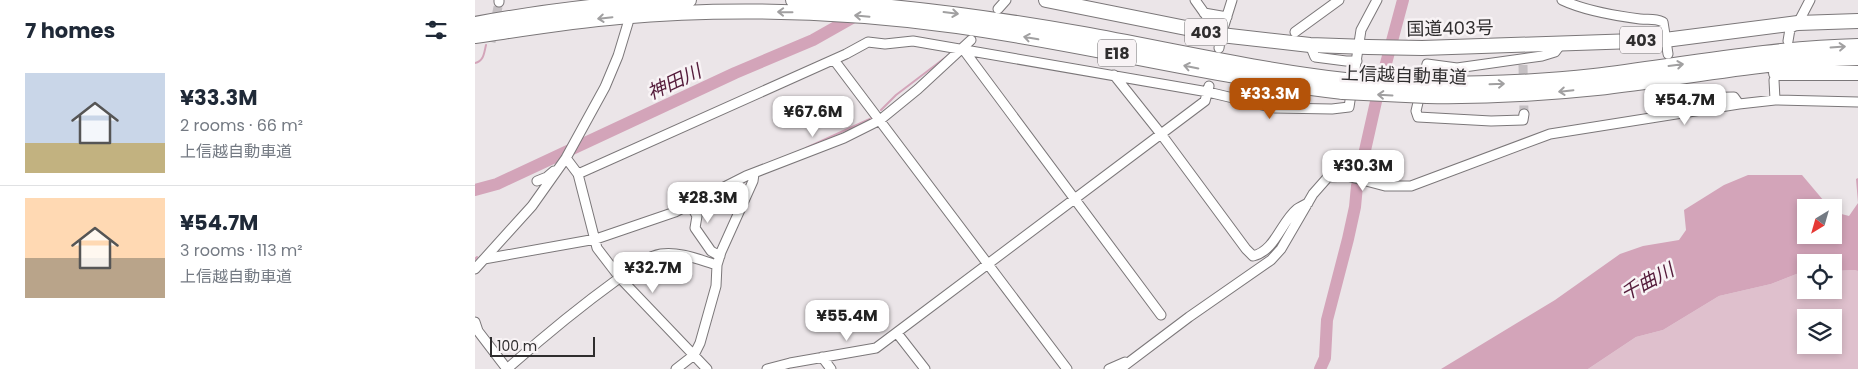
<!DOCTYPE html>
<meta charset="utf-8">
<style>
body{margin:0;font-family:Poppins,"Noto Sans JP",sans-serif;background:#f2f2f3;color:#1f2937;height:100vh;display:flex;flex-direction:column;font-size:19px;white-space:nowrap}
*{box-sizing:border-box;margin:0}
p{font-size:16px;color:#747a83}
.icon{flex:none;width:28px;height:28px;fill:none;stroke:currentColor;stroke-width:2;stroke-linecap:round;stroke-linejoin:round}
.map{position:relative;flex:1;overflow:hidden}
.details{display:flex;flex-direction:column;background:#fff;width:475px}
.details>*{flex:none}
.needle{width:32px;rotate:217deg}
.fabs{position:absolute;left:1322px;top:199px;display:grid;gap:10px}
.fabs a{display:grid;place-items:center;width:45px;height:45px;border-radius:0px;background:#fff;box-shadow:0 2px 8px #0003;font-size:25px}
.scale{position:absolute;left:15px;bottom:12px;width:105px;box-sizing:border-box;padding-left:5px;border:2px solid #2f2d2e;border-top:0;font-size:14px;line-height:18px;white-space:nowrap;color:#2f2d2e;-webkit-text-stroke:4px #f8f3f5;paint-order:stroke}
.price{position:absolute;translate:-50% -42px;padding:0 11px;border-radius:10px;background:#fff;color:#222;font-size:16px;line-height:32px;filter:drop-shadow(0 1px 2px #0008)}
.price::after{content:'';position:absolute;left:50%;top:30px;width:15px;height:11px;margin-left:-8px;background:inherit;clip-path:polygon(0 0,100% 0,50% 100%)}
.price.selected{background:#b45309;color:#fff}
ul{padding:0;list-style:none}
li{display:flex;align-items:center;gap:15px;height:125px;padding:0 25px}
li+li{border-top:1px solid #e0e1e3}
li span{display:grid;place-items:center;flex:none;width:140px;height:100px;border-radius:0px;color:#555}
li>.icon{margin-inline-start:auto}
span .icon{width:60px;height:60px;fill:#fffc;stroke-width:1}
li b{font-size:21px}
h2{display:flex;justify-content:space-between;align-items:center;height:60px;padding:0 25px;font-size:21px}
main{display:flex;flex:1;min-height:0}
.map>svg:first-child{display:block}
.green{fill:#dfc0cd;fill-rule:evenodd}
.water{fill:#d3a4b9}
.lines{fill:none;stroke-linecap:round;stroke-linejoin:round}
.stream{stroke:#d3a4b9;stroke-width:2}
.river{stroke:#d3a4b9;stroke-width:12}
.minor-tunnel{stroke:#c5c0c3;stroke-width:9;stroke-dasharray:9 4.5;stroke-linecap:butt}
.minor-casing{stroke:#7b7779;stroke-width:11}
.highway-casing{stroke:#7b7779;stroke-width:16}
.minor{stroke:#fff;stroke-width:9}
.highway{stroke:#fff;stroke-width:14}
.highway-bridge-casing{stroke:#7b7779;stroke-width:16;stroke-linecap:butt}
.highway-bridge{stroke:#fff;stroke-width:14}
.oneway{stroke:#a1a0a1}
.labels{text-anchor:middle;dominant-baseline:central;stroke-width:5;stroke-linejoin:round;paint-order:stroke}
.shield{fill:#f8f3f5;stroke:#6b686a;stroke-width:1}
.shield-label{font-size:16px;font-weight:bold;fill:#2f2d2e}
.street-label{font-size:18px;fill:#2f2d2e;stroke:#f8f3f5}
.water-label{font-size:19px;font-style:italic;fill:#541b3a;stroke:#f8f3f5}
</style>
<main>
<section class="details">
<h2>7 homes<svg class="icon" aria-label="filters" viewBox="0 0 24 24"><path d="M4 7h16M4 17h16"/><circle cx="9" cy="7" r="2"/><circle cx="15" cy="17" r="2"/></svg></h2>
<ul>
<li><span style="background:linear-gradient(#c9d6e8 70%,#c2b280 0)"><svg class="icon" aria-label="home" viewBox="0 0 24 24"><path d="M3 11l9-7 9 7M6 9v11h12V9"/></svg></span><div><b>¥33.3M</b><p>2 rooms · 66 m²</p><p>上信越自動車道</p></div></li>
<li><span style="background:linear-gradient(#ffd9b3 60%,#b9a48a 0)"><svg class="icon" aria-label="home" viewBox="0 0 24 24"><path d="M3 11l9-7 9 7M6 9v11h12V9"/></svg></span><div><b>¥54.7M</b><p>3 rooms · 113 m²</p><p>上信越自動車道</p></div></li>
</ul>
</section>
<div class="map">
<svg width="1383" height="369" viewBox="0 0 1383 369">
<rect width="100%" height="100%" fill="#ebe5e8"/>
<path class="green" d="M1379,270L1383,271V369H1113L1161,337L1188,330L1244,296L1296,284L1324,273L1331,272V290H1359V271ZM1331,318H1359V345H1331Z"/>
<path class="water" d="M1273,175H1327L1354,207L1331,208V235H1359V212L1374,216L1383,203L1381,179L1383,178V271L1379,270L1359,271V262H1331V272L1324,273L1296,284L1244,296L1188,330L1161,337L1113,369H966L1080,300L1145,254L1168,246L1204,240L1211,230L1209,210L1249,185Z"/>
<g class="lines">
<path class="stream" d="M0,63C9,61 9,53 11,45
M406,110L421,95L475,54
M331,148L397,118
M0,259L2,257"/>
<path class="river" d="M0,190L22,184L260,73L338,40L384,14
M845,369L850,358L852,320L873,239L880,207L882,186L902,97L928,0"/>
<path class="minor-tunnel" d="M16,42L24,2
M1048,65L1049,114"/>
<g class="minor-casing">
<path id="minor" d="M720,0L745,35
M1087,0C1108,10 1142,16 1165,19C1174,20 1179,18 1188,22L1193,54
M24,2V0
M523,9L531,0
M729,13L752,17
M820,32L864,0
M1313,41L1315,29L1323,23L1335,0
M835,45L840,57L871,61H882
M744,48L746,35L757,0
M488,49L686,315
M359,60L592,369
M639,75L686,134L771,249L778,256C800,251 806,222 822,209C825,207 829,205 833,203
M1299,80L1300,100
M1199,91L1203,97L1207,98L1259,97L1264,104
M1049,114L1048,120L1016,121L943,117L941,111L952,64L982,68L1067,56L1080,52L1086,44
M91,158L103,174L122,248L145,278L232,369
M103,174L371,54L393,42L410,44L438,41L733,92L800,108L857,109L874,107L886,30L902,0
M62,181L72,177L79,171
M215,204L222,216L220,228L236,251L245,256
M9,259L121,239L200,212L271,176L369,138L405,120L443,89L496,40
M0,269L57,206L91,158L130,87L143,56L153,23
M0,322L3,331L32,369
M422,333L450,369
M347,357L356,369
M32,369C69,336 103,308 143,279C156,270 169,257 186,254C204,251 225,260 242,265
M201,369L219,355L225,343L241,286L242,265L246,252L278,181L279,174
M292,369L315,363L401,348L730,101L734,86
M634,369L650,362
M645,369L714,317L796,260L806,249L838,194L853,177L872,176L910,186H936L1075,134L1264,104L1300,100L1383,102"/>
</g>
<g class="highway-casing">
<path id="highway" d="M318,0C416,4 512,17 608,34C696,50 782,70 870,80
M571,0L746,35L835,45L893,47L947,48L1190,40L1323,23L1383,21
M0,24C71,11 142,2 214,0
M0,36C48,29 96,21 144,17C257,7 370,11 482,26C611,44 738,77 868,92
M1301,73H1383
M956,84C1010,84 1065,82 1119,76C1207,65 1295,48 1383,46
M952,96C1009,97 1065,94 1122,88C1209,78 1296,60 1383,58"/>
</g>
<use href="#minor" class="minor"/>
<use href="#highway" class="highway"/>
<g class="highway-bridge-casing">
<path id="highway-bridge" d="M870,80L956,84
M868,92L952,96"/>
</g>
<use href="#highway-bridge" class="highway-bridge"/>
</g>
<defs><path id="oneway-shaft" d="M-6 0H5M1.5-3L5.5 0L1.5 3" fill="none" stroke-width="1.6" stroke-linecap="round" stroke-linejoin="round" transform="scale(1.25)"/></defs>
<g class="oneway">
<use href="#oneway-shaft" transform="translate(310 12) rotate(-179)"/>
<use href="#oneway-shaft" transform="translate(476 13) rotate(7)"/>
<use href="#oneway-shaft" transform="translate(387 16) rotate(-175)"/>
<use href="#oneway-shaft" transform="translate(130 18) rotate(174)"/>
<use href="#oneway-shaft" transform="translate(556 38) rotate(-170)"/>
<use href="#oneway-shaft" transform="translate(1363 47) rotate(-4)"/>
<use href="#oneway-shaft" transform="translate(1201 65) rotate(-7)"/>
<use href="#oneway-shaft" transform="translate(716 67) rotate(-169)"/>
<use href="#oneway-shaft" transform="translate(1022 84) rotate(-2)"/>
<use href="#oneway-shaft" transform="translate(1091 91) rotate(174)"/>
<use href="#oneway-shaft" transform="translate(910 95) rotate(-177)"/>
</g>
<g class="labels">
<g class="shield">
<rect x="710" y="18.5" width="42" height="27" rx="4"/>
<rect x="1145" y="26.5" width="42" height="27" rx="4"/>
<rect x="623" y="39.5" width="38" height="27" rx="4"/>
</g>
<g class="shield-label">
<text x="731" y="32">403</text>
<text x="1166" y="40">403</text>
<text x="642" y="53">E18</text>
</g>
<g class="street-label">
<text transform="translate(975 28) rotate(-1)">国道403号</text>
<text transform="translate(929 75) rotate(2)">上信越自動車道</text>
</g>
<g class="water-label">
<text transform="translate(199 82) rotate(-25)">神田川</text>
<text transform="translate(1172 282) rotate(-28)">千曲川</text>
</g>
</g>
</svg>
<div class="fabs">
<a><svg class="needle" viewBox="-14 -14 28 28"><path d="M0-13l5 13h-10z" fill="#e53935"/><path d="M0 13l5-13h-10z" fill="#747a83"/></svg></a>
<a><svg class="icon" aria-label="locate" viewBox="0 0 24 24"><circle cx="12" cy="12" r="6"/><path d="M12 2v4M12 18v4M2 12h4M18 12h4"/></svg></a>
<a><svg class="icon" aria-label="layers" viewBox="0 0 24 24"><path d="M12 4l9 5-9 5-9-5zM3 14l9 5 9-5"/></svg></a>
</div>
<div class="scale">100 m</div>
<b class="price selected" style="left:795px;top:120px">¥33.3M</b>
<b class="price" style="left:1210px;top:126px">¥54.7M</b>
<b class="price" style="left:338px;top:138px">¥67.6M</b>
<b class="price" style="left:888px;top:192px">¥30.3M</b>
<b class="price" style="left:233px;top:224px">¥28.3M</b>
<b class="price" style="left:178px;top:294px">¥32.7M</b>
<b class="price" style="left:372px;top:342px">¥55.4M</b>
</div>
</main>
